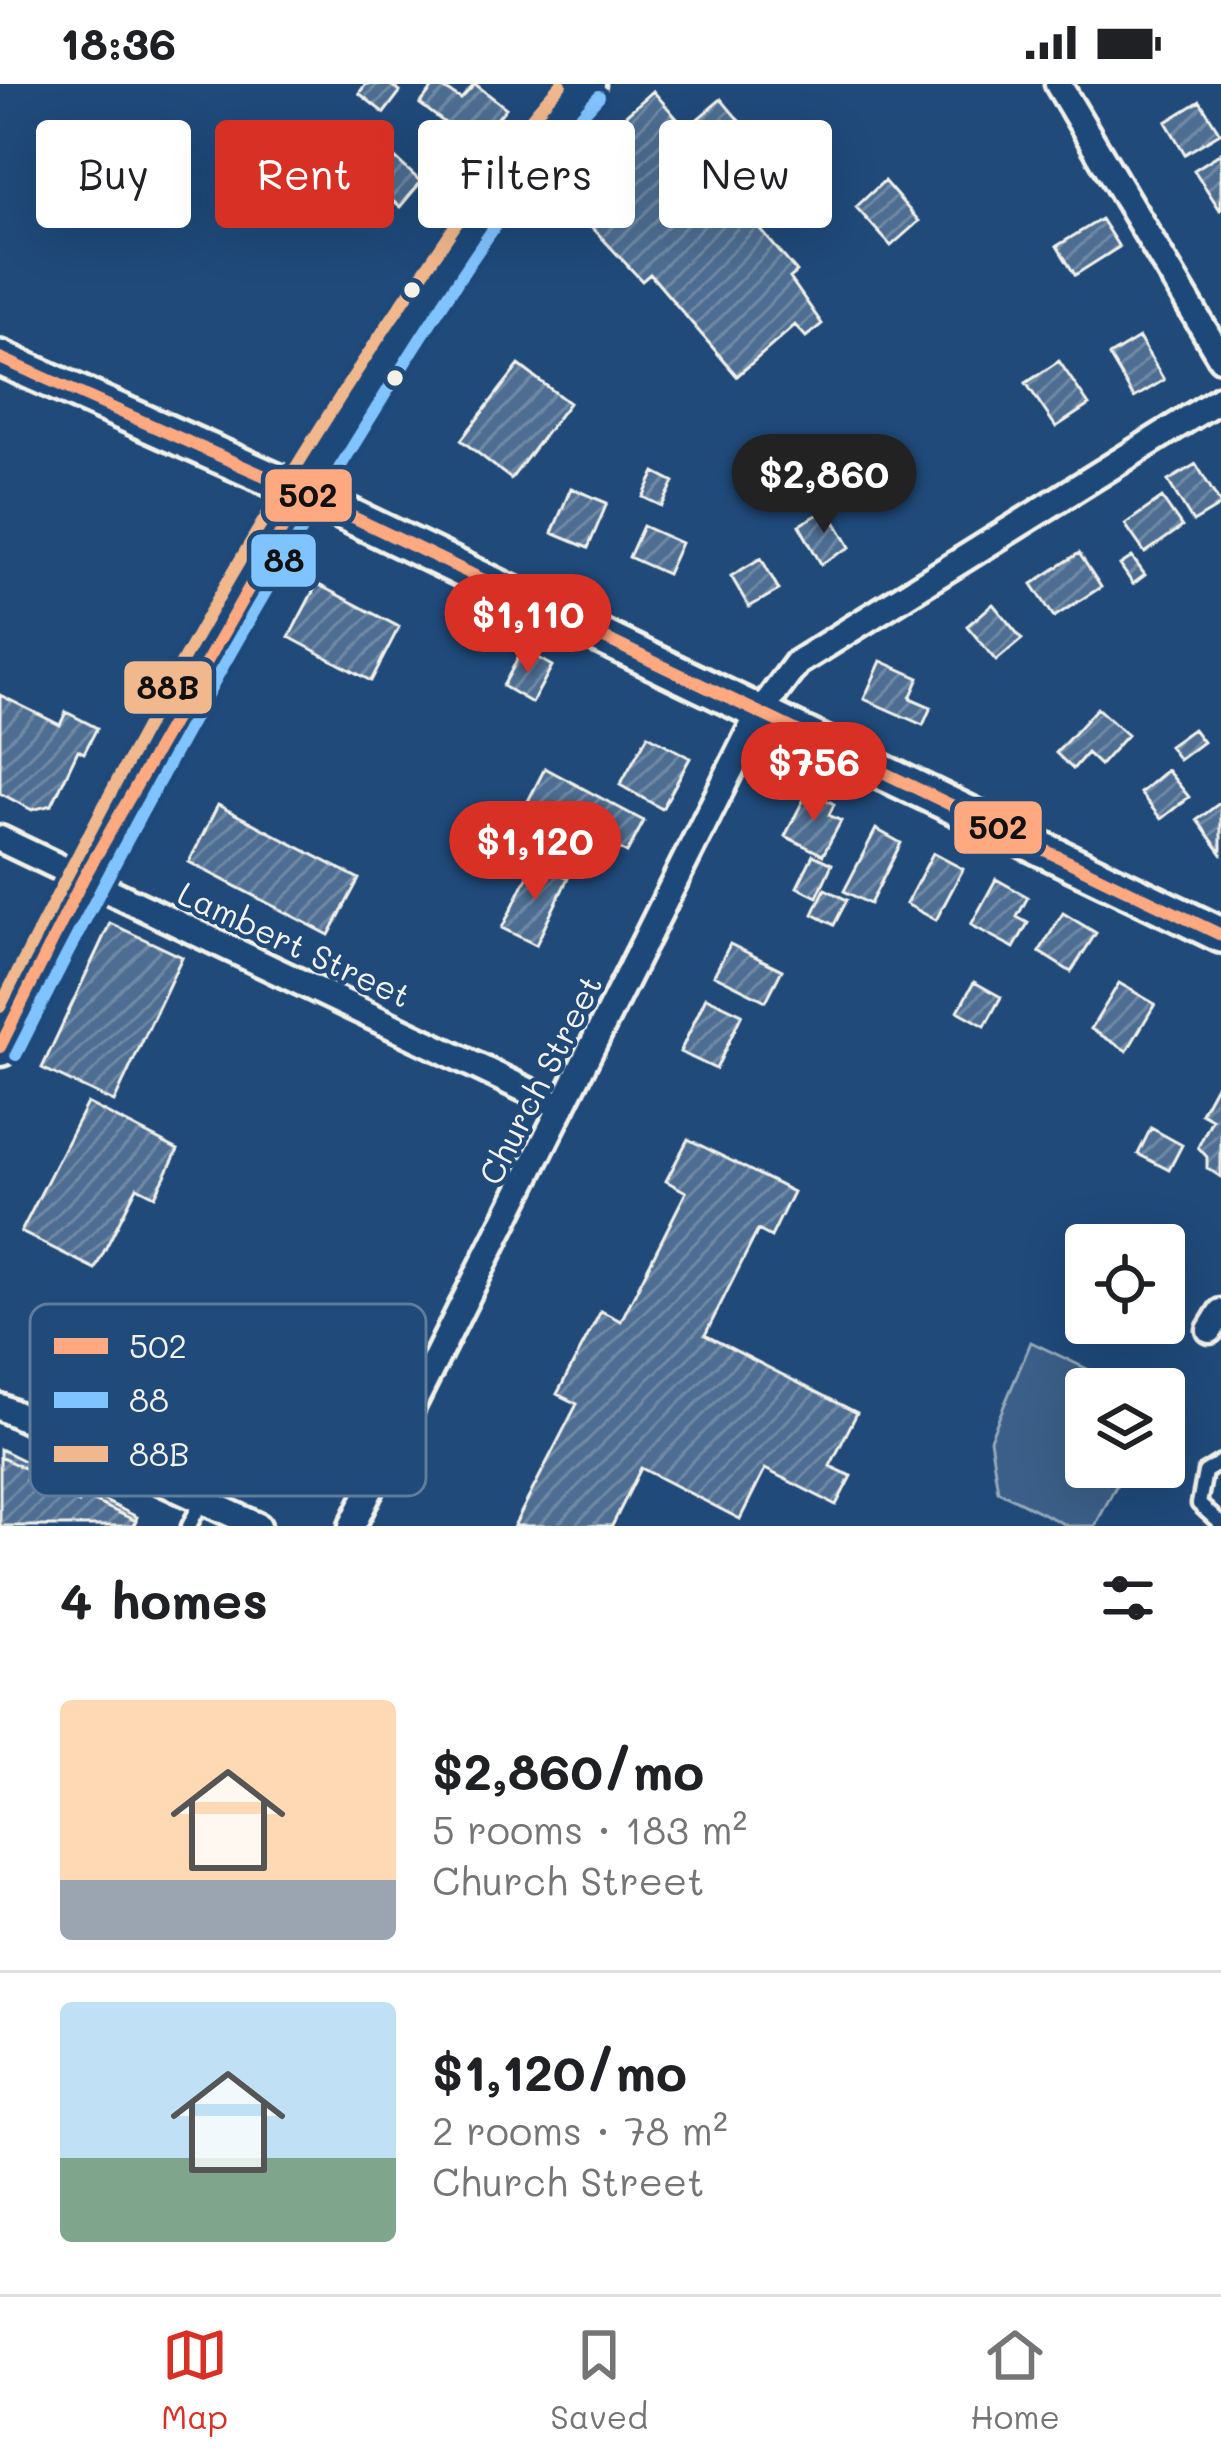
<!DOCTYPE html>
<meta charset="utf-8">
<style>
body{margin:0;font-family:Mali,sans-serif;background:#f2f2f2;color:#202124;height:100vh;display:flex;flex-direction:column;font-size:45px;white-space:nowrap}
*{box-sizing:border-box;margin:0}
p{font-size:39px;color:#757577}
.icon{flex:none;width:66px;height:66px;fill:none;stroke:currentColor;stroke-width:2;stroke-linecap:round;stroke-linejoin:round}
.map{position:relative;height:1442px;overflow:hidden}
.drawer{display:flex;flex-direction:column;background:#fff;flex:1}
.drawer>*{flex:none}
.hud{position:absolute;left:36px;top:36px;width:1149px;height:108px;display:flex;gap:24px}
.controls{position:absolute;left:1065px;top:1140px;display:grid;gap:24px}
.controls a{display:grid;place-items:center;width:120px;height:120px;border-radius:12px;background:#fff;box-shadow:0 12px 48px #0002;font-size:60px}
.price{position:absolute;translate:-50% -102px;padding:0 27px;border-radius:42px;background:#d93025;color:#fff;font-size:39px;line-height:78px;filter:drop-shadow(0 3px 6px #0008)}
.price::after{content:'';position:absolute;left:50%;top:72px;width:36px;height:27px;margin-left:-18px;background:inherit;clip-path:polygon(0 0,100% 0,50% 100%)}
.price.selected{background:#222;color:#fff}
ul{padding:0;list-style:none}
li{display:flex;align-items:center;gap:36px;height:300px;padding:0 60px}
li+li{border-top:3px solid #e0e0e0}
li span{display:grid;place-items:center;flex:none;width:336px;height:240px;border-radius:12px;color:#555}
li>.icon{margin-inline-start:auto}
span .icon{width:144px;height:144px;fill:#fffc;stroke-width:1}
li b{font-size:51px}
h2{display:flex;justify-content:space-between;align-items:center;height:144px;padding:0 60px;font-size:51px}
.pill{padding:0 42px;border-radius:12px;background:#fff;box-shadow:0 12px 48px #0002;font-size:42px;line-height:108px}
.pill.selected{background:#d93025;color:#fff}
.status{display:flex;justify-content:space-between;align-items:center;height:84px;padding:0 60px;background:#fff;direction:ltr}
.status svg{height:33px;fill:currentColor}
.tabs{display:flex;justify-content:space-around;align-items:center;height:168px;border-top:3px solid #e0e0e0;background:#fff;font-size:33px;color:#757577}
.tabs a{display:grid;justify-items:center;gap:6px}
.tabs .selected{color:#d93025}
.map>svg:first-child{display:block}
.pitch{fill:#3a5f88;stroke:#97a8b8;stroke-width:3}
.building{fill:url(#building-hatch);stroke:#f4f1e8;stroke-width:3}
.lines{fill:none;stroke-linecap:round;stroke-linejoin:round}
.lane-casing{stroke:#f4f1e8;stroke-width:21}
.street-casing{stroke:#f4f1e8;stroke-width:33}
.secondary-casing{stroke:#f4f1e8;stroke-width:42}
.primary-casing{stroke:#f4f1e8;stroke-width:45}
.lane{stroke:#1f4a7a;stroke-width:12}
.street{stroke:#1f4a7a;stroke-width:24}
.secondary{stroke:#1f4a7a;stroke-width:33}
.primary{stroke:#1f4a7a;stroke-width:36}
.bus-1-casing{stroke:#1f4a7a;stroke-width:21}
.bus-2-casing{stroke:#1f4a7a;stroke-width:21}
.bus-3-casing{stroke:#1f4a7a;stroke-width:21}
.bus-1{stroke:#ffa980;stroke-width:12}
.bus-2{stroke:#80c4ff;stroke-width:12}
.bus-3{stroke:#f1b78d;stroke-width:12}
.bus-dot{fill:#f4f1e8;stroke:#1f4a7a;stroke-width:4.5}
.labels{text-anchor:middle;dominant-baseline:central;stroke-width:9;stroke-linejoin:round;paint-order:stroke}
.street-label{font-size:33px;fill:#f4f1e8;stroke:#1f4a7a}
.key{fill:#1f4a7a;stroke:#5f7c9b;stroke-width:3}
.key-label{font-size:33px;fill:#f4f1e8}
.line-badge{stroke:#1f4a7a;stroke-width:4.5}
.pale-badge-label{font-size:33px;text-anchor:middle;font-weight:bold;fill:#111}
</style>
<div class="status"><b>18:36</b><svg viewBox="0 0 49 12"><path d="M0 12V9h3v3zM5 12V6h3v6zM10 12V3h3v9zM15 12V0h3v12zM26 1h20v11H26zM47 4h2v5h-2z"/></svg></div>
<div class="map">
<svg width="1221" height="1442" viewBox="0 0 1221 1442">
<defs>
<pattern id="building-hatch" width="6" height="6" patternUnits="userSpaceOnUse" patternTransform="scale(3)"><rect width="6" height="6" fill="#4d6e92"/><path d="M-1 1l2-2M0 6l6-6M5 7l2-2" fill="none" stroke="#708aa6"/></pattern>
</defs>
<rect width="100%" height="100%" fill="#1f4a7a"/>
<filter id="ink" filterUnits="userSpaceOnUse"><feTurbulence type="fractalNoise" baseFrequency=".00833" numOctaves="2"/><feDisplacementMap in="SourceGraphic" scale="24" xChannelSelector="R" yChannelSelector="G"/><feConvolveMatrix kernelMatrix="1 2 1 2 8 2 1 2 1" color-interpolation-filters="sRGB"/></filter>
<g filter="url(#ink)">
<path class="pitch" d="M1031,1258L1129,1305H1086V1383H1126L1095,1442H1068L998,1407L990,1355Z"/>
<path class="building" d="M366,0H390L400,8L384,29L359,9Z
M436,0L461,15L475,0L506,24L475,62L420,20Z
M653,7L686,45L721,15L770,73L728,108L797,188L790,194L822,240L806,253L795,241L737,292L650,190L642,197L579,129L600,111L572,78Z
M1200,17L1220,49L1185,70L1166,38Z
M382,62L421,98L400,123L358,90Z
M1221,69V125L1220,126L1194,86Z
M884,97L919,137L891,162L856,123Z
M1101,135L1119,163L1075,191L1057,162Z
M1139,254L1164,296L1134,314L1109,272Z
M1059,277L1089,321L1056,343L1026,299Z
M519,281L569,319L511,395L461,356Z
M1196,380L1221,421L1193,438L1168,397Z
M655,388L674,398L662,422L643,413Z
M571,404L607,419L588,464L552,449Z
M1162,414L1182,443L1145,469L1125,440Z
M828,425L850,463L821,480L799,441Z
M643,442L681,459L667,490L629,473Z
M1079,469L1101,503L1054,533L1032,500Z
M1132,473L1145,491L1133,500L1120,481Z
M761,474L779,506L749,523L731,492Z
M317,500L399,543L371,597L289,553Z
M993,520L1022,555L996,577L967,542Z
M523,565L552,582L532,619L503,602Z
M881,577L919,594L910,614L931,623L923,641L864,615Z
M0,611L60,641L66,628L97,644L84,669L78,666L52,721L32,726L0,709Z
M1097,624L1127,651L1100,681L1087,669L1073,685L1056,669Z
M1193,645L1203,658L1179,676L1169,662Z
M648,651L690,674L662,725L620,701Z
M545,684L644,737L627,769L528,717Z
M1167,686L1189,713L1161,735L1140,709Z
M808,707L834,720L829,731L841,737L823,771L785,752Z
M1221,718V769L1197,736Z
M218,721L359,795L329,851L189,778Z
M876,745L901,759L870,820L844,807Z
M933,769L963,785L936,836L906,820Z
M813,771L832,780L817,813L797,803Z
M535,777L568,794L536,861L502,844Z
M996,795L1028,813L1017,833L1028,839L1014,864L971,841Z
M825,805L847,816L834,841L813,830Z
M1063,829L1096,849L1071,888L1039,868Z
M110,839L182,873L114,1018L42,984Z
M730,860L782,886L766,917L714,891Z
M974,898L1001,913L985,942L958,927Z
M1119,899L1155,920L1127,967L1091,945Z
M706,913L742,930L716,985L680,968Z
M1221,992V1093L1207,1084V1073L1198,1063L1212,1035L1201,1029Z
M87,1019L178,1066L155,1112L137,1103L95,1185L21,1148Z
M1151,1044L1182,1061L1169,1086L1138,1070Z
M688,1055L793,1108L771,1153L758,1146L705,1251L857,1329L830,1382L851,1392L836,1421L765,1385L740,1435L641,1384L612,1442H514L577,1320L557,1310L601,1227L621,1237L686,1108L666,1097Z
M0,1365L137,1433L133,1442H0Z
M0,1373L30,1387L26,1395L79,1419L83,1412L136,1437L134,1442H0Z"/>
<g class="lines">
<g class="lane-casing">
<path id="lane" d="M1221,1378L1205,1388L1199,1420L1221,1440
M189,1442L202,1417"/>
</g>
<g class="street-casing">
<path id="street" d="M1058,0L1221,274
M0,755L562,1023
M1210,1246L1221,1228
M0,1323L258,1442
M352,1442L758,631L797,579L1221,314"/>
</g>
<g class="secondary-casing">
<path id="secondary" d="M0,274L303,409L1221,851"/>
</g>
<g class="primary-casing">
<path id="primary" d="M0,963C116,729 244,498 385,277C441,190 504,107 564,23L586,0"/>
</g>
<use href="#lane" class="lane"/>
<use href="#street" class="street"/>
<use href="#secondary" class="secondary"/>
<use href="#primary" class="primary"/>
<g class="bus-1-casing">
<path id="bus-1" d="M0,274L303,409L1221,851
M0,963L83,795L303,409"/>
</g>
<g class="bus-2-casing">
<path id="bus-2" d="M16,971C127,750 245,534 376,325C438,226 519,96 599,12"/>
</g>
<g class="bus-3-casing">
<path id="bus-3" d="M0,923C128,669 264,416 427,183C469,123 510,53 561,0"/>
</g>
<use href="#bus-1" class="bus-1"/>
<use href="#bus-2" class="bus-2"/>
<use href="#bus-3" class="bus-3"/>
</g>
</g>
<g class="bus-dot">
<circle cx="412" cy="206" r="10"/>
<circle cx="395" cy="294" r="10"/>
</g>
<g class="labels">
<g class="street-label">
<text transform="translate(295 859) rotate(25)">Lambert Street</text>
<text transform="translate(539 995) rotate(-63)">Church Street</text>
</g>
</g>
<rect x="30" y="1220" width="396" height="192" rx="18" class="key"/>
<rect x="54" y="1254" width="54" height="16" fill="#ffa980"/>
<rect x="54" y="1308" width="54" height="16" fill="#80c4ff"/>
<rect x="54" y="1362" width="54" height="16" fill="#f1b78d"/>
<g class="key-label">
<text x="129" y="1274">502</text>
<text x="129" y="1328">88</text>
<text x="129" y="1382">88B</text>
</g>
<g class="line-badge">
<rect x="263" y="383" width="91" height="57" rx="12" fill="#ffa980"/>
<rect x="249" y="448" width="69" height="57" rx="12" fill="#80c4ff"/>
<rect x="122" y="575" width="92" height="57" rx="12" fill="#f1b78d"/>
<rect x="952" y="715" width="92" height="57" rx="12" fill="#ffa980"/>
</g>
<g class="pale-badge-label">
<text x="308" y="423">502</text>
<text x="284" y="488">88</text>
<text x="168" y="615">88B</text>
<text x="998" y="755">502</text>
</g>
</svg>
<div class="controls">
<a><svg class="icon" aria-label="locate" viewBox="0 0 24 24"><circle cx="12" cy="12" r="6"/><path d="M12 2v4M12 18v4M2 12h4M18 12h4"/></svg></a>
<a><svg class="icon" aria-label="layers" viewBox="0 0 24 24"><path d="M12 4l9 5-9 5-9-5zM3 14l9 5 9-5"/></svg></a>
</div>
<b class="price selected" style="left:824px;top:452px">$2,860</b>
<b class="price" style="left:528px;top:592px">$1,110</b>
<b class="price" style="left:814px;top:740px">$756</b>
<b class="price" style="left:535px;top:819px">$1,120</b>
<div class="hud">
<a class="pill">Buy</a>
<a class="pill selected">Rent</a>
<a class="pill">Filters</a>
<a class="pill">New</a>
</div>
</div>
<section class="drawer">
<h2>4 homes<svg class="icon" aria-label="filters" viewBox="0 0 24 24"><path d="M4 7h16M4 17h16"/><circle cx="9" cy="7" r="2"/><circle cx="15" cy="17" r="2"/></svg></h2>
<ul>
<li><span style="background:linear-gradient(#ffd9b3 75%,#9aa5b1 0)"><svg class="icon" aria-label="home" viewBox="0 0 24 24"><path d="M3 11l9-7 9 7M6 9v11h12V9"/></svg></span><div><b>$2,860/mo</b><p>5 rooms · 183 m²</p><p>Church Street</p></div></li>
<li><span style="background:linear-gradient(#bfe0f5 65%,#7fa58c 0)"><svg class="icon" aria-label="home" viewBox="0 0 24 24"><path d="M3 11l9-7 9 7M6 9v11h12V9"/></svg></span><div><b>$1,120/mo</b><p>2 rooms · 78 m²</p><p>Church Street</p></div></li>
</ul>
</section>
<nav class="tabs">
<a class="selected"><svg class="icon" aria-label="map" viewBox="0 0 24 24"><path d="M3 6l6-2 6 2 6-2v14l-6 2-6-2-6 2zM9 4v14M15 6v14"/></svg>Map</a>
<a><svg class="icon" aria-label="saved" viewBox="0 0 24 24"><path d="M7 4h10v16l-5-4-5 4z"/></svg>Saved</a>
<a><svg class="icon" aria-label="home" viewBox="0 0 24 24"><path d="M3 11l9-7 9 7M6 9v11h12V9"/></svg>Home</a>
</nav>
